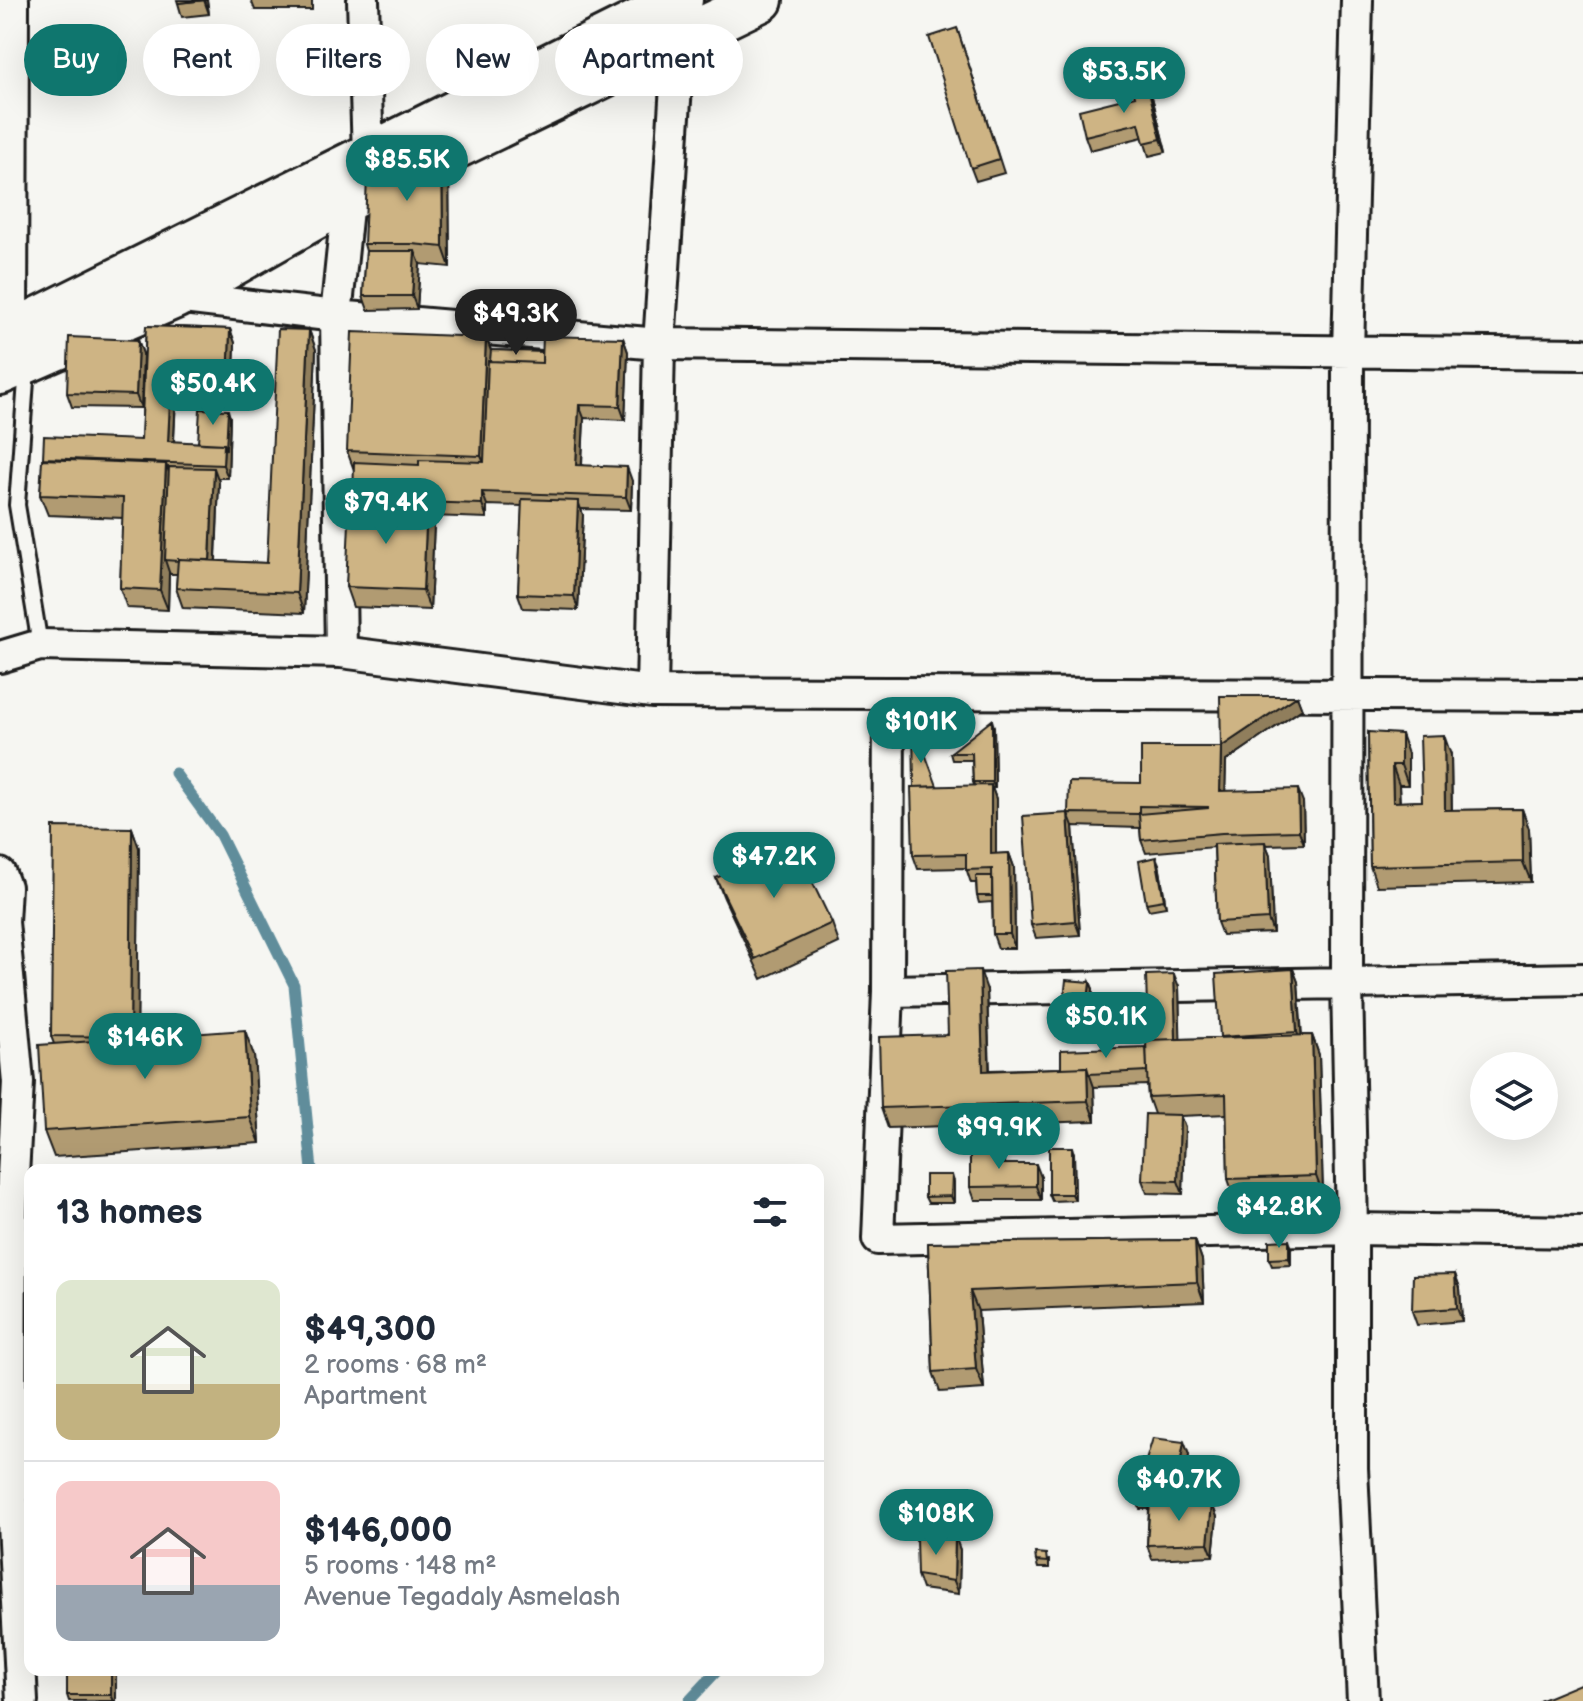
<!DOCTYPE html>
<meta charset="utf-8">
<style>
body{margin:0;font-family:"Balsamiq Sans",sans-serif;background:#f6f6f7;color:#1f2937;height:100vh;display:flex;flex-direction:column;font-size:30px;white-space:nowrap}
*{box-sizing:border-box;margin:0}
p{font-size:26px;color:#747a83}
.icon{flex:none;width:44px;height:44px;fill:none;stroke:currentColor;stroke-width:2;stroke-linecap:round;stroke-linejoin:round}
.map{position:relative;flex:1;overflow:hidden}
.drawer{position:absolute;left:24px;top:1164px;width:800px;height:512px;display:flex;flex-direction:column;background:#fff;border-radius:16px;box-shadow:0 8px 32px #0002}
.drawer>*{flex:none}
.top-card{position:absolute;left:24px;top:24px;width:800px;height:72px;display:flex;gap:16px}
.controls{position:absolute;left:1470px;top:1052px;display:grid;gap:16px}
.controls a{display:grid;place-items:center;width:88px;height:88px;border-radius:50%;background:#fff;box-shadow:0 8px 32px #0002;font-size:40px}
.price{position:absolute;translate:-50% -68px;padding:0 18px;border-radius:28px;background:#0f766e;color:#fff;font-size:26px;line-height:52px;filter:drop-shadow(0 2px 4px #0008)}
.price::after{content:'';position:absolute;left:50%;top:48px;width:24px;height:18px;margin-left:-12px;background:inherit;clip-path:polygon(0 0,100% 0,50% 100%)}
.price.selected{background:#222;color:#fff}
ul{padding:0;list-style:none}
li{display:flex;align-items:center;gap:24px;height:200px;padding:0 32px}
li+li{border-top:2px solid #e0e1e3}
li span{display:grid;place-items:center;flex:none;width:224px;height:160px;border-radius:16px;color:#555}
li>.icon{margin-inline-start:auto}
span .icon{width:96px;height:96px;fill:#fffc;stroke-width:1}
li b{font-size:34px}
h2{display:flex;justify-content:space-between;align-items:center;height:96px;padding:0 32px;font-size:34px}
.pill{padding:0 28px;border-radius:36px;background:#fff;box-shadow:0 8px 32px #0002;font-size:28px;line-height:72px}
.pill.selected{background:#0f766e;color:#fff}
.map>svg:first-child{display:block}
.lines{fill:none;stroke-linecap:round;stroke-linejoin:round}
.stream{stroke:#608d9b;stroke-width:11}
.service-casing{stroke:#1c1c1c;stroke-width:20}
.minor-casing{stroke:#1c1c1c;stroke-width:36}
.tertiary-casing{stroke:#1c1c1c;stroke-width:42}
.secondary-casing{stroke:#1c1c1c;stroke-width:48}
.service{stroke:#f6f6f2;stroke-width:14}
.minor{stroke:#f6f6f2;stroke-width:30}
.tertiary{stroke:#f6f6f2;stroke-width:36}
.secondary{stroke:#f6f6f2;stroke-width:42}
.wall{fill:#b19b72;stroke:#1c1c1c;stroke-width:2}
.shaded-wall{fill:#907e5c;stroke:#1c1c1c;stroke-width:2}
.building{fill:#ceb484;stroke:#1c1c1c;stroke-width:2;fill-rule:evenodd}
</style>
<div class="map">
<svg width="1583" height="1701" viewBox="0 0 1583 1701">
<rect width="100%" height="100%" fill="#f6f6f2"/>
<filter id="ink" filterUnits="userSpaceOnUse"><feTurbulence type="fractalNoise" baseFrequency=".0125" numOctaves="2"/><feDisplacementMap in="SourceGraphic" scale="16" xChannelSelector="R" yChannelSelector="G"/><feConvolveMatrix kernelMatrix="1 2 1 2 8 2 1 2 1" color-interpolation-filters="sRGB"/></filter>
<g filter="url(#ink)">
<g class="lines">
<path class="stream" d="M175,773L220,835L294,985L312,1170
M689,1701L718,1670"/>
<g class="service-casing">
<path id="service" d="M27,367L17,505L40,645"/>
</g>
<g class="minor-casing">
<path id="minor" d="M1357,0L1348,352L1347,983L1352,1229V1468L1363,1701
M175,297L336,316L659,344L1583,354
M341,652L336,316L348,199L368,155L363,0
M0,657L40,645L341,652L652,692L1583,696
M652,692L659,344L679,40
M889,693L888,991L878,1239L1352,1229L1583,1232
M0,874L5,887L3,922L18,1082L11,1213L10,1463L22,1701
M888,991L1583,979"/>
</g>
<g class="tertiary-casing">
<path id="tertiary" d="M10,0L9,334L23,354"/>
</g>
<g class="secondary-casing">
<path id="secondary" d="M0,338L681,0
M0,373L175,297L348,199L761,0"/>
</g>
<use href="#service" class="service"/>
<use href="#minor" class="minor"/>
<use href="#tertiary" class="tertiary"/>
<use href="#secondary" class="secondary"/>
</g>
<path class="wall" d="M207,0L209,14L182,17L178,3Z
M251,0H312V10H255Z
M957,28L1004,173L976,181L971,168Z
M1152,97L1166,152L1149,156L1143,137L1090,150L1085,136Z
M449,165L450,267L420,264L417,309L368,310L363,296L366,251L364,244Z
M146,326L230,329L235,343L233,398L176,396L174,442L198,443L230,417L228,478H218L219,482L216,561L267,563L309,330L316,350L304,613L183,608L176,588L177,574H170L169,572L168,610L127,608L120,588L123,518L48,515L40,495L43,458L141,440Z
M486,337L491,350L542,352L623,338L628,352L625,420L584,418L582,465L632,481L631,510L581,509L583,515L578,610L523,608L518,594L522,506L487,505V518L431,516L434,524L430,610L353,607L346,587L354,502V470L347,451Z
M138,340L143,354L141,408L72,407L67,393Z
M1297,696L1302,709L1226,761L1225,791L1303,802L1304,844L1266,845L1270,855L1273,933L1222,935L1217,922L1214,847L1146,853L1141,840L1140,828L1073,826L1080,935L1036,938L1031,925L1068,813L1141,783L1221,747Z
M994,727L995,788H992L996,799V854L1009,853L1014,867L1015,948H998L993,934L992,902L979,903L977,896L976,883H971L966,868L918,869L913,855L974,785L973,782L972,760H952L950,753Z
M1368,732L1408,754V785H1399L1400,802L1422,801L1451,755L1452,810L1522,809L1529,829L1531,882L1377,886L1370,866Z
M132,828L139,848L137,1038L254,1056L260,1143L54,1157L44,1131L54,1044L51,1036Z
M1159,864L1166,907L1149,910L1146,903Z
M716,878L832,923L839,943L762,979L724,898Z
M1293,969L1298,982L1302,1035H1312L1319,1055L1323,1195L1235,1199L1228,1179L1227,1114L1180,1116L1185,1128L1183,1194L1147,1193L1142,1180L1154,1114L1148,1097L1147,1085L1094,1087L1095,1121L888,1128L881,1108L987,990L990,1070L1061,1068L1146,1047L1148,1040L1179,987L1180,1039L1220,1038Z
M1090,982L1093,989L1088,1036L1064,1034L1061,1027Z
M1000,1150L1005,1164L1041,1177V1200H975L970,1187Z
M1074,1154L1075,1200L1052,1201L1049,1194Z
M954,1182V1203H928L925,1197Z
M1195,1240L1202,1260L1204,1302L978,1311L984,1389L940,1392L933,1372L928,1243Z
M1291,1246V1265L1272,1266L1269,1259Z
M1455,1274L1460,1288L1462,1321L1417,1325L1412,1311Z
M1184,1442L1189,1455L1180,1503L1212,1504L1217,1517L1213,1556L1152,1559L1147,1545L1149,1509H1140L1135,1495Z
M960,1515L962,1540H956L960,1550L959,1594L922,1589L917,1575L927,1537L925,1532Z
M1049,1560V1568H1038L1036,1561Z
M67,1670H116V1701H69L67,1695Z"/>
<path class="shaded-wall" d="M204,0H207L209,14Z
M1147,83L1152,97L1166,152L1161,139Z
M442,145L449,165L450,267L443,247Z
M415,251L420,264L417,309L412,296Z
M230,329L235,343L233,398L228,385Z
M309,330L316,350L304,613L297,593Z
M486,337L493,357L489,475L481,456Z
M623,338L628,352L625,420L620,406Z
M138,340L143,354L141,408L136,395Z
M171,382L176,396L173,455L168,441Z
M579,405L584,418L581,478L576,465Z
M228,410L230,417L228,478L223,465L224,444Z
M166,464L173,484L165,560L169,572L168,610L160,590Z
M627,467L632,481L631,510L626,497Z
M214,468L219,482L215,576L210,562Z
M482,492L487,505V518L482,504Z
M578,501L583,515L578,610L574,596Z
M427,505L434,524L430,610L423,590Z
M1297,696L1302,709L1226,761L1225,804L1220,791L1221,747Z
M992,720L994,727L995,788L992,782Z
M1401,734L1408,754V785L1401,765Z
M1444,735L1451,755L1452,830L1445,810Z
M1392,765L1399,785L1400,822L1393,802Z
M991,785L996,799V867L991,854Z
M1298,789L1303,802L1304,844L1299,831Z
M1522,809L1529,829L1531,882L1523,862Z
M1068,813L1073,826L1080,935L1075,921Z
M132,828L139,848L137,1057L130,1037Z
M1265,842L1270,855L1273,933L1268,919Z
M1009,853L1014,867L1015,948L1010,934Z
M1156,857L1159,864L1166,907L1164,900Z
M1293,969L1298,982L1302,1045L1297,1032Z
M980,970L987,990L990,1091L983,1071Z
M1174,974L1179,987L1181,1059L1176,1046Z
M1090,982L1093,989L1088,1036L1085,1029Z
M245,1030L254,1056L260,1143L250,1117Z
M1312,1035L1319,1055L1323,1195L1316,1176Z
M1087,1067L1094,1087L1095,1121L1088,1101Z
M1180,1115L1185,1128L1183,1194L1178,1181Z
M1072,1147L1074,1154L1075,1200L1072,1194Z
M1000,1150L1005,1164H1001Z
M1036,1164L1041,1177V1200L1036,1186Z
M952,1175L954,1182V1203L951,1196Z
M1195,1240L1202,1260L1204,1302L1197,1282Z
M1289,1240L1291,1246V1265L1289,1258Z
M1455,1274L1460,1288L1462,1321L1457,1308Z
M970,1291L978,1311L984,1389L976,1369Z
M1184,1442L1189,1455L1179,1512L1174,1498Z
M1212,1504L1217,1517L1213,1556L1208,1543Z
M958,1508L960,1515L962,1540L960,1533Z
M955,1536L960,1550L959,1594L954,1581Z
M111,1670H116V1701H114L111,1695Z"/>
<path class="building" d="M177,0H204L178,3Z
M957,28L999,159L971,168L929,37Z
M1147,83L1161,139L1144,143L1139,123L1085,136L1079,110L1135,96L1132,87Z
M442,145L443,247L412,244H364L367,179Z
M366,251H415L412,296H363Z
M146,326L230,329L228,385L171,382L168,441L224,444L223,465L43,458L44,436L141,440Z
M278,329L309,330L297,593L176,588L178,559L267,563Z
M352,332L486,337L481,456L347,451Z
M543,336L623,338L620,406L579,405L576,465L627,467L626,497L482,492V504L353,500L354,462L419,465V460L484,462L488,361L542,363Z
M69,337L138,340L136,395L67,393Z
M491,350L542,352V363L490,361Z
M200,409L228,410L226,450L224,444L198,443Z
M42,459L166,464L160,590L120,588L123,498L40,495Z
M169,467L214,468L210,560L178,559V561L165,560Z
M522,499L578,501L574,596L518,594Z
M350,502L427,505L423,590L346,587Z
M1220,696H1297L1221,747Z
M992,720V782H973L972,753H950Z
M913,724H914L937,786L914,787Z
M1368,732L1401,734V765H1392L1393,802L1422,801L1420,736L1444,735L1445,810L1522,809L1523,862L1370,866Z
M1141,747H1221L1220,791L1298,789L1299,831L1222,833L1141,840L1139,814L1068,813L1075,921L1031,925L1023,816L1068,813L1069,782L1141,783ZM1139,806L1208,807V808L1139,814Z
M991,785V854L1009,853L1010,934H993L992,869L966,870V854L913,855L911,787Z
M53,827L132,828L130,1037L51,1036Z
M793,842L832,923L755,959L716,878Z
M1265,842L1268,919L1217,922L1214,844Z
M1156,857L1164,900L1146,903L1139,861Z
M976,876H992V896H977Z
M1293,969L1297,1032L1220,1037L1216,974Z
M980,970L983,1071L1087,1067L1088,1101L881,1108L879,1037L948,1035L946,971Z
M1174,974L1176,1039L1148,1040L1146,975Z
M1066,980L1090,982L1085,1029L1061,1027Z
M245,1030L250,1117L44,1131L39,1045Z
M1312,1035L1316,1176L1228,1179L1226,1094L1148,1097L1146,1040Z
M1146,1047L1147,1071L1089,1074L1087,1067L1061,1068V1050Z
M1145,1114L1180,1115L1178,1181L1142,1180Z
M1049,1147H1072V1194H1049Z
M1000,1150L1001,1164H1036V1186L970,1187V1151Z
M925,1175H952L951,1196L925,1197Z
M1195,1240L1197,1282L970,1291L976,1369L933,1372L928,1243Z
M1289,1240V1258L1269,1259V1241Z
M1455,1274L1457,1308L1412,1311L1413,1275Z
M1153,1438L1184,1442L1174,1498L1135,1495Z
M1150,1502L1212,1504L1208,1543L1147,1545Z
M923,1508H958L960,1533L925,1532Z
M955,1536L954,1581L917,1575L916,1538Z
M1035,1553L1046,1554L1047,1562L1036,1561Z
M67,1670H111V1695H67Z
M1582,1683L1583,1687V1701H1539Z"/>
</g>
</svg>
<div class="controls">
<a><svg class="icon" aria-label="layers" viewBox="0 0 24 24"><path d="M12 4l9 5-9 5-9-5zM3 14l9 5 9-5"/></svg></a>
</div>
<b class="price" style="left:1124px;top:115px">$53.5K</b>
<b class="price" style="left:407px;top:203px">$85.5K</b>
<b class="price selected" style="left:516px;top:357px">$49.3K</b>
<b class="price" style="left:213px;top:427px">$50.4K</b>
<b class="price" style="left:386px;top:546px">$79.4K</b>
<b class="price" style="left:921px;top:765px">$101K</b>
<b class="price" style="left:774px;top:900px">$47.2K</b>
<b class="price" style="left:1106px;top:1060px">$50.1K</b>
<b class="price" style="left:145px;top:1081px">$146K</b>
<b class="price" style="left:999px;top:1171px">$99.9K</b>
<b class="price" style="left:1279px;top:1250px">$42.8K</b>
<b class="price" style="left:1179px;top:1523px">$40.7K</b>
<b class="price" style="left:936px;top:1557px">$108K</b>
<div class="top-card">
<a class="pill selected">Buy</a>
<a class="pill">Rent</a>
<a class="pill">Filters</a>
<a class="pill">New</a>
<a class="pill">Apartment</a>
</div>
<section class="drawer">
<h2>13 homes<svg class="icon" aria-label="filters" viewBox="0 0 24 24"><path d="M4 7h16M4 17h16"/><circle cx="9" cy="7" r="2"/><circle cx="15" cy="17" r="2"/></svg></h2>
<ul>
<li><span style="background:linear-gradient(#dfe7d0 65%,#c2b280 0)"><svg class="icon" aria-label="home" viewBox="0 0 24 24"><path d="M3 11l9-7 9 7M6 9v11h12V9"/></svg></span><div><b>$49,300</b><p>2 rooms · 68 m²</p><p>Apartment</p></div></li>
<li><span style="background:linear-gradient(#f6c9c9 65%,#9aa5b1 0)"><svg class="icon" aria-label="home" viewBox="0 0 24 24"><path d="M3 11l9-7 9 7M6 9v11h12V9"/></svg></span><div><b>$146,000</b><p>5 rooms · 148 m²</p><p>Avenue Tegadaly Asmelash</p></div></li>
</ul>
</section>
</div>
